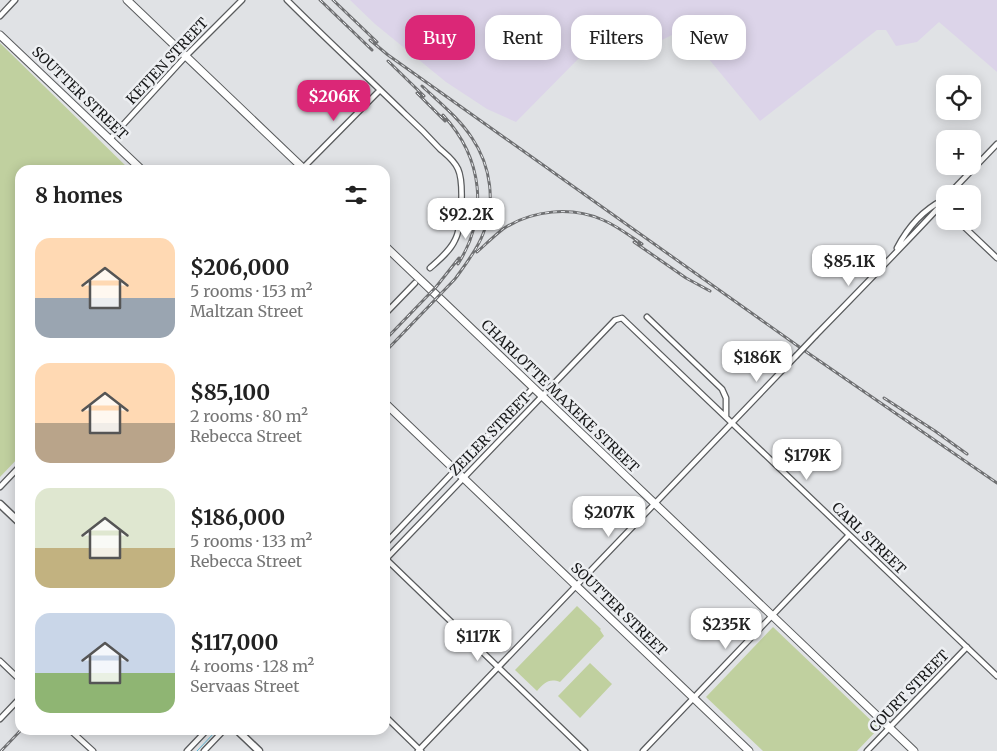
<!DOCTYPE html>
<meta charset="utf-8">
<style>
body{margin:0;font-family:Merriweather,serif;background:#f2f2f2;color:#222;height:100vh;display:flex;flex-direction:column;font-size:19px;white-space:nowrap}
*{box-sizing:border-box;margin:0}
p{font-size:16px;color:#767676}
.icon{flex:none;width:28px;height:28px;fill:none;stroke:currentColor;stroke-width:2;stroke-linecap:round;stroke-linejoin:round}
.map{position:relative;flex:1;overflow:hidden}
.details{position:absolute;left:15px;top:165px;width:375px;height:570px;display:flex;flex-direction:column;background:#fff;border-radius:15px;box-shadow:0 2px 12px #0003}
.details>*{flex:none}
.banner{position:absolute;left:405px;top:15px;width:475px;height:45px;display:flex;gap:10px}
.fabs{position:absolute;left:936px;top:75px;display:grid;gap:10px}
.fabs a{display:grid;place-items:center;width:45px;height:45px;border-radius:10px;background:#fff;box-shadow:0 2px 12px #0003;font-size:25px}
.price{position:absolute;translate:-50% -42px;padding:0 11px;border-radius:10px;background:#fff;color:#222;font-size:16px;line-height:32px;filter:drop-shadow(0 1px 2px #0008)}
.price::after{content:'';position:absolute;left:50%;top:30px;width:15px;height:11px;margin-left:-8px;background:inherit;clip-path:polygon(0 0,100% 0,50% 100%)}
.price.selected{background:#db2777;color:#fff}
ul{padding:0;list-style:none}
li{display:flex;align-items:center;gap:15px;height:125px;padding:0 20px}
li span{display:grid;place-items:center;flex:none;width:140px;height:100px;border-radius:15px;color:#555}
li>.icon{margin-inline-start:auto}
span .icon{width:60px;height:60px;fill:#fffc;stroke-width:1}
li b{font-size:21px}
h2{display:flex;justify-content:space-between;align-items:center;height:60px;padding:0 20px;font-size:21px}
.tag{padding:0 18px;border-radius:15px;background:#fff;box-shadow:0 2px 12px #0003;font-size:18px;line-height:45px}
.tag.selected{background:#db2777;color:#fff}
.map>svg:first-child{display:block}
.medical{fill:#dcd4e9}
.green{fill:#c0d09f}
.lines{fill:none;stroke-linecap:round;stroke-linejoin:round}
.stream{stroke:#5ab4d1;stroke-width:1}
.street-casing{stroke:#595b5d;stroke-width:7}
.secondary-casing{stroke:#595b5d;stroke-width:9}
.primary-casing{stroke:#595b5d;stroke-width:9}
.street{stroke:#fff;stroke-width:4.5}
.secondary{stroke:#fff;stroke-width:6}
.primary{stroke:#fff;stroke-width:7}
.rail-casing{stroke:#6f7072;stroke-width:3}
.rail{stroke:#edeff2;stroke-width:1;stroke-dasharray:4;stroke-linecap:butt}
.street-bridge-casing{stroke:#595b5d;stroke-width:7;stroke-linecap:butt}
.street-bridge{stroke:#fff;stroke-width:4.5}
.labels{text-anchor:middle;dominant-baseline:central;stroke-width:5;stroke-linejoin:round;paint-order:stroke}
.street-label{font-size:14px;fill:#18191a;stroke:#edeff2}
</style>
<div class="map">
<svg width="997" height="751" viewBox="0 0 997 751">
<rect width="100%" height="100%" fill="#e0e2e5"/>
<path class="medical" d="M350,0H997V72L939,22L917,42L896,46L886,30H877L760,121L684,29L636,53L606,26L583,54L516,122L487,109L446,82L375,24Z"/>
<path class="green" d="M0,43L130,170H20V456L0,477Z
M577,606L601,629L600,630L604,636L560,682C549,678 544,683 537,691L515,670Z
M773,627L879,728L857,751H763L706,697Z
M590,663L612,684L580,718L558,696Z"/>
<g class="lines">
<path class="stream" d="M197,751L217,730"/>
<g class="street-casing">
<path id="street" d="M287,0C326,39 366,76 405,114C417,125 429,137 440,149C447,155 454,160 458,169C464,182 462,227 455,240C450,251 439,260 430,268
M0,16L15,0
M110,139L186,56L242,0
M302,169L380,90
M949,194L997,144
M958,221L997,258
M897,248C907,229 923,210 943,200
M385,314L415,283
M647,317L722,389L726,398V417
M816,335C858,292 900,249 941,205L944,199
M0,487L20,466
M385,544L533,388
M385,558L585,751
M385,560L615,320L622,318L997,676
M0,661L20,680
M385,716L421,751
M0,719L20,698
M70,730L93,751
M187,751L207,730
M204,751L224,730
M418,751L796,356
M643,751L849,535
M867,751L967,647"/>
</g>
<g class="secondary-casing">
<path id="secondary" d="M0,504L20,523
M237,730L259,751"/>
</g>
<g class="primary-casing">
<path id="primary" d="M127,0L305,170
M0,35L142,170
M385,246L914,751
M385,403L749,751"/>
</g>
<use href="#street" class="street"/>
<use href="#secondary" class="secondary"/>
<use href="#primary" class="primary"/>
<g class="rail-casing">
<path id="rail" d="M320,0L372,50
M333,0L377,42
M370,40L388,55L805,351L997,483
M388,61L424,96
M417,93L445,121
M443,115C483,158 489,215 458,264
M634,242L686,278L710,291
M477,252C486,244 494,236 503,229C532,210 571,206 603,220C617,226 630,236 642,244
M385,340L436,287L459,258
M385,352L455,279C465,265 477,250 483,234C496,203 491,166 472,138C459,118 439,102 422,86
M884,398L935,431L967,454
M1,751L21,730"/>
</g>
<use href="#rail" class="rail"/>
<g class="street-bridge-casing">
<path id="street-bridge" d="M796,356L816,335"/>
</g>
<use href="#street-bridge" class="street-bridge"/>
</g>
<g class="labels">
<g class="street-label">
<text transform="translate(167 61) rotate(-47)">KETJEN STREET</text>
<text transform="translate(80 93) rotate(44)">SOUTTER STREET</text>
<text transform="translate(560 396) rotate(44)">CHARLOTTE MAXEKE STREET</text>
<text transform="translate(490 434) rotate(-46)">ZEILER STREET</text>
<text transform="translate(869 538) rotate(44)">CARL STREET</text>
<text transform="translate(619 609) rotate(44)">SOUTTER STREET</text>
<text transform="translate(909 691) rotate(-46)">COURT STREET</text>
</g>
</g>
</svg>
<div class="fabs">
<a><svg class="icon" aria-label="locate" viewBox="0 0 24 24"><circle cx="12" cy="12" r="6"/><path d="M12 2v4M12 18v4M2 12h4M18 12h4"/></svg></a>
<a>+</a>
<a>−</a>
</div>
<b class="price selected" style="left:334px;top:122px">$206K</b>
<b class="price" style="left:466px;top:240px">$92.2K</b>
<b class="price" style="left:849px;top:287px">$85.1K</b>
<b class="price" style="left:757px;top:383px">$186K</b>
<b class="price" style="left:807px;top:481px">$179K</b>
<b class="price" style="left:609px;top:538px">$207K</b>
<b class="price" style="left:726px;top:650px">$235K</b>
<b class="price" style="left:478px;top:662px">$117K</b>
<div class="banner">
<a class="tag selected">Buy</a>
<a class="tag">Rent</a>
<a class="tag">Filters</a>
<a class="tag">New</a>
</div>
<section class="details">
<h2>8 homes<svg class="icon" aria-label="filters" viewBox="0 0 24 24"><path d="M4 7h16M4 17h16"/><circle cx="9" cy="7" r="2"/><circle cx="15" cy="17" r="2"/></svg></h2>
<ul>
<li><span style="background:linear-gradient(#ffd9b3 60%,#9aa5b1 0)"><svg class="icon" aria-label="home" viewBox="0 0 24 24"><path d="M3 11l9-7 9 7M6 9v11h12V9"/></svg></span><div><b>$206,000</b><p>5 rooms · 153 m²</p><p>Maltzan Street</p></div></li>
<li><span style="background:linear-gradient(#ffd9b3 60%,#b9a48a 0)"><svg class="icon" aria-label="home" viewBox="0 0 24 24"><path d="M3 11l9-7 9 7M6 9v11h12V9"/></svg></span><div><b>$85,100</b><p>2 rooms · 80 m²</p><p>Rebecca Street</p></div></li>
<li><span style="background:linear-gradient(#dfe7d0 60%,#c2b280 0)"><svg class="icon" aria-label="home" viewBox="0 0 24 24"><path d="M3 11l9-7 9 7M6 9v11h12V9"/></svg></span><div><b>$186,000</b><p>5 rooms · 133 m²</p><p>Rebecca Street</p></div></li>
<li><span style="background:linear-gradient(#c9d6e8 60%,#8fb573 0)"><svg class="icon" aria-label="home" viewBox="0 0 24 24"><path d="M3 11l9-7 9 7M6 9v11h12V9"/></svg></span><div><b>$117,000</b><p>4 rooms · 128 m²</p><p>Servaas Street</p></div></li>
</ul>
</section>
</div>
